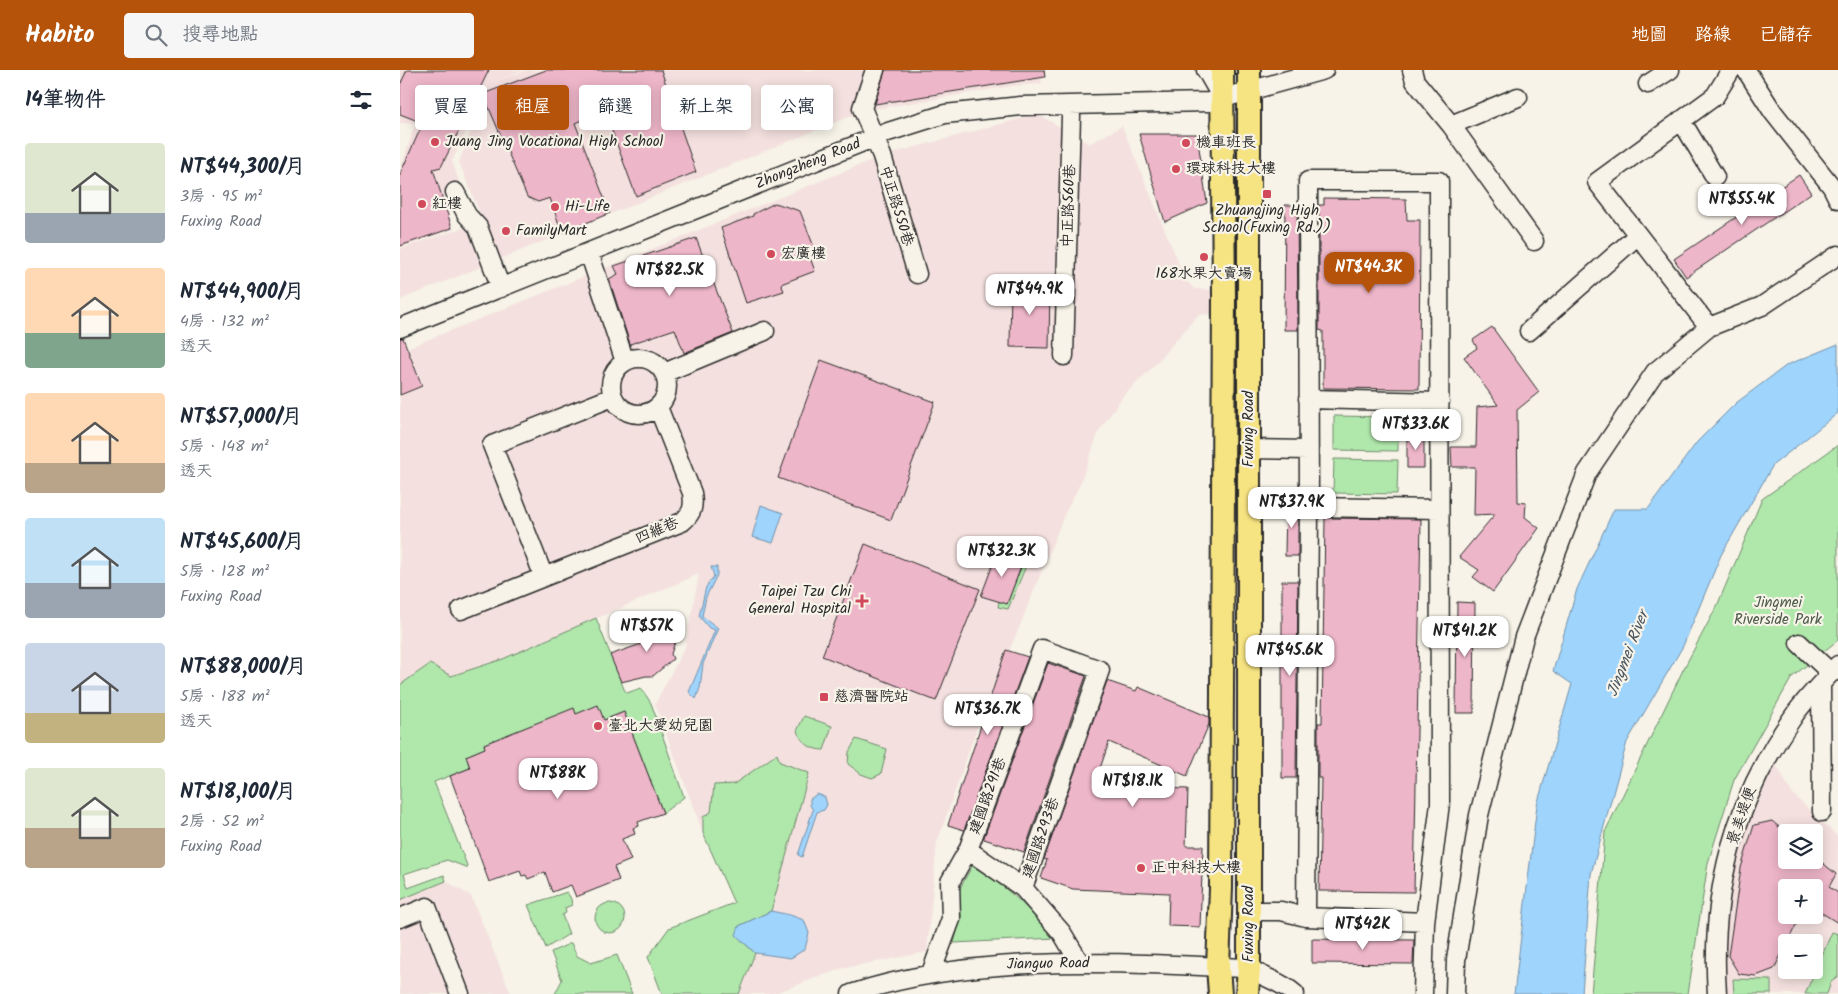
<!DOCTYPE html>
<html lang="zh-TW">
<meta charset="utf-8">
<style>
body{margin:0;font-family:Kalam,"LXGW WenKai TC",sans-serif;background:#f6f6f7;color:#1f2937;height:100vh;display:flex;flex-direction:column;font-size:19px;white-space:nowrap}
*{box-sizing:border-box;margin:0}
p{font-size:16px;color:#747a83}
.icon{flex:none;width:28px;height:28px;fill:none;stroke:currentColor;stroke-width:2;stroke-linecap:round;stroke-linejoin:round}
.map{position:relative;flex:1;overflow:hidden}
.sheet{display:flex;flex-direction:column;background:#fff;width:400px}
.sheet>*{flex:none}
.top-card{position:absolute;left:15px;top:15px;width:475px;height:45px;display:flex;gap:10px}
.tools{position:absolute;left:1378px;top:754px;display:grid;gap:10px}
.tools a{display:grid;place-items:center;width:45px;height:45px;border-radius:5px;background:#fff;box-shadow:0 2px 12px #0003;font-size:25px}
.price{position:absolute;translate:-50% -42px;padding:0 11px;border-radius:10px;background:#fff;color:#222;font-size:16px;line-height:32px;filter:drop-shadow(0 1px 2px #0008)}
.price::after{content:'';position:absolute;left:50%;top:30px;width:15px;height:11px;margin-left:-8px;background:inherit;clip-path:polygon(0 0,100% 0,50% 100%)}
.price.current{background:#b45309;color:#fff}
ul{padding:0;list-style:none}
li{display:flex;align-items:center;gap:15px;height:125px;padding:0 25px}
li span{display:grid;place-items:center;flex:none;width:140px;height:100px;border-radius:5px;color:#555}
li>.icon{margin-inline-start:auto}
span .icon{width:60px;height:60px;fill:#fffc;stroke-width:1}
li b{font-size:21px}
h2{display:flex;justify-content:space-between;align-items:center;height:60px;padding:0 25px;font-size:21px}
.tag{padding:0 18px;border-radius:5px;background:#fff;box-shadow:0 2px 12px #0003;font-size:18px;line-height:45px}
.tag.current{background:#b45309;color:#fff}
header{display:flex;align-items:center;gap:30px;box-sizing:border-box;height:70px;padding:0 25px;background:#b45309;color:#fff}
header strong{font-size:24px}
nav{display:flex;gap:28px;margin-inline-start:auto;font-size:18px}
.search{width:350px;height:45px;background:#f6f6f7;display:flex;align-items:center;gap:12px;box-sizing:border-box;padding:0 18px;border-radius:5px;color:#747a83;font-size:19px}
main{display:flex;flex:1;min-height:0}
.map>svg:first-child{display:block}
.built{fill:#f4e1df;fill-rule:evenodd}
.green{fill:#b0e7ab;stroke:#6e896b}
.water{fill:#9fd4fd;stroke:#7190a9}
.building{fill:#eeb6c9;stroke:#2b2b2b}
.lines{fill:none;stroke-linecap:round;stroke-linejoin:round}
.minor-casing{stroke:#2b2b2b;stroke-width:21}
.major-casing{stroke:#2b2b2b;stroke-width:26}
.minor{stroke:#f7f3e8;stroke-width:18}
.major{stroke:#f6e381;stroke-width:22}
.poi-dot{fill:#d1495b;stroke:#f7f3e8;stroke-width:2}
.labels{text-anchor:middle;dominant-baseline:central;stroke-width:4.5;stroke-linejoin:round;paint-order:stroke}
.poi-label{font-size:15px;fill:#2b2b2b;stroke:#f7f3e8;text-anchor:start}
.street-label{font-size:15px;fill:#2b2b2b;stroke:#f7f3e8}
.park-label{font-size:15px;fill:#4c5a4b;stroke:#f7f3e8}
.water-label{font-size:16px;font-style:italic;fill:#485560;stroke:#f7f3e8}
</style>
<header>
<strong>Habito</strong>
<div class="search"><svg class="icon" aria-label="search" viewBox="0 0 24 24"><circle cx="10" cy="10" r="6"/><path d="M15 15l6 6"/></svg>搜尋地點</div>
<nav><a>地圖</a><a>路線</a><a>已儲存</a></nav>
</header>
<main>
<section class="sheet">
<h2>14筆物件<svg class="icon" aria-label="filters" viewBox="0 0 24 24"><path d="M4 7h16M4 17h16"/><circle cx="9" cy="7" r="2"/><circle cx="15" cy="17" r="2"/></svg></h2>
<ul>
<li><span style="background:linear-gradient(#dfe7d0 70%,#9aa5b1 0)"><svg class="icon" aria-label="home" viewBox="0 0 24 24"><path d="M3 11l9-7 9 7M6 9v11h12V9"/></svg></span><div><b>NT$44,300/月</b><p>3房 · 95 m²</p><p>Fuxing Road</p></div></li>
<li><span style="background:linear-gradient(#ffd9b3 65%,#7fa58c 0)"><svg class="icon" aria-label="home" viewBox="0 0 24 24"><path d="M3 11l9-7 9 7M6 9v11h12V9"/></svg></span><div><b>NT$44,900/月</b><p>4房 · 132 m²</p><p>透天</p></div></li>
<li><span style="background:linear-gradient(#ffd9b3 70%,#b9a48a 0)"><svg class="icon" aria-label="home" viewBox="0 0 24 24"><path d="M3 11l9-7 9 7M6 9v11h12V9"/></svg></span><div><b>NT$57,000/月</b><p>5房 · 148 m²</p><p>透天</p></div></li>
<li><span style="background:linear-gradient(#bfe0f5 65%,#9aa5b1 0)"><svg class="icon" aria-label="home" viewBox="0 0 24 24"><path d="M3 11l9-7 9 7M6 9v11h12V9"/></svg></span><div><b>NT$45,600/月</b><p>5房 · 128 m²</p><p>Fuxing Road</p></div></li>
<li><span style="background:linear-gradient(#c9d6e8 70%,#c2b280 0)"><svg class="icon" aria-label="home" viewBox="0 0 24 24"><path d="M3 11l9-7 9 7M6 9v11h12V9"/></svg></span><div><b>NT$88,000/月</b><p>5房 · 188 m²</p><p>透天</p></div></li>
<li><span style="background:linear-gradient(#dfe7d0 60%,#b9a48a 0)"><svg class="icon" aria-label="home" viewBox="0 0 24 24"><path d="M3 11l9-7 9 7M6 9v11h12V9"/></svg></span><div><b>NT$18,100/月</b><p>2房 · 52 m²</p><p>Fuxing Road</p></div></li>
</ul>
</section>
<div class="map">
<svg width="1438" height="924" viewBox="0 0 1438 924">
<rect width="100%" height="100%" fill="#f7f3e8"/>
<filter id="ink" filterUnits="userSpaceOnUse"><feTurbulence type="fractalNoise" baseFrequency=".02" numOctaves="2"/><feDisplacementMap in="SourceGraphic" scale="10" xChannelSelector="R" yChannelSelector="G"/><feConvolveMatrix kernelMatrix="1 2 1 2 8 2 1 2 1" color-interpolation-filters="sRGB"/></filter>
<g filter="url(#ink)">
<path class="built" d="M0,0H124L93,12L127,0H643L641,14L612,16L463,41L0,230V179L83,151L59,92L89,13L52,91L62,120L43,127L54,159L0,178V101L15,54L0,53Z
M638,44L689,74L722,56L786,211L795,219L814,220L813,244L798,245L751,299L724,325L699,361L680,414L665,443L619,558L581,646L537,773L527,882L440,899L373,924H262L248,887L269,858L334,833L303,763L255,634L285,577L299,504L103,589L51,606L30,594L0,615V281L482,86Z
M1373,689L1392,723L1438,767V924H1324L1322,873L1334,796L1347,749ZM1386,762H1414V790H1386ZM1386,818H1414V845H1386ZM1386,872H1414V900H1386Z
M46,811L71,826L111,924H0V830Z"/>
<path class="green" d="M934,346L998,347V381L934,380Z
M1438,375V570L1392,607L1334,710L1308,793L1288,924H1191L1205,762L1283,600L1317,536L1362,429Z
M934,389L998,390L997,424L933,423Z
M625,482L631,484L608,539L598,537L599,531L607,534L624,489L614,486Z
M196,548L224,619L227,623L241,618L251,633L284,727L263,743L224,642L204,650L176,644L174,639L84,674L85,678L66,686L70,698L34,712L68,798L47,790L4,804L8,818L44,805L46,811L0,830V615L30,594L51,606L103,589Z
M404,646L432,656L424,680C411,680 402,673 397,661Z
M456,669L487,679L481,704L472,708L461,704L448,694L449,682Z
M377,684L380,692L409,703L371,841L339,856L337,866L355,883L339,924H262L248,887L269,858L334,833L303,763V747L311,742L314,715L334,714Z
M572,796C605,813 630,841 656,868L554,873L561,846L559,820Z
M167,822L171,829L172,835L165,838L166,843L162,845L169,864L146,878L128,835Z
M195 848a15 15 0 1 1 30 0a15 15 0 1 1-30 0Z
M1432,862L1438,864V907L1431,912L1427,924H1405Z
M171,873L177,886L191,893L217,885L232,924H155L162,910L151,882Z
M1333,909L1371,910V924H1334Z"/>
<path class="water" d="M1438,274V343L1373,395L1321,485L1283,576L1227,672L1191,804L1182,924H1114L1137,735L1172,614L1153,601L1177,519L1214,439H1248L1297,372L1336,333L1387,295Z
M361,435L383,443L373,473L352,467Z
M311,497H317V505L306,527L302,546L318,558L303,594L300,618L296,629L289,622L315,560L309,558L299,546L306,517L314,506Z
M417,724L425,727L427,735L424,740L417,742L402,787L398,785L413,740L410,735V729Z
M371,841L390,845L404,850L409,863L405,879L391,888L355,883L336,865L339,856Z"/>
<path class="building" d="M7,0H89L41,97L33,99L52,158L0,176V104L23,53L0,44V15Z
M146,0H261L296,102L236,126L205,42L175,53L210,143L162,163L150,128L138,132L127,127L83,24Z
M485,0H644L645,7L475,34Z
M739,64H797L807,133L765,152Z
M1399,105L1411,123L1286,207L1274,189Z
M924,128L1006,129L1007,150H1020L1019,319L923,318V261L919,260V135H924Z
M375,133L400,141L416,182L409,185L415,201L381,214L384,221L346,233L321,158L353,146V144Z
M885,135H897L898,260H884Z
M296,168L333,263L284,283L275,259L230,274L209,209L218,204L214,196Z
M611,214L650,215L649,278L610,277Z
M1092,257L1139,322L1117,340L1118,432L1126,433L1125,447L1139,458L1093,522L1073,507L1079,500L1059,487L1095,444L1074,445L1075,397H1052L1051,377H1076L1077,337L1098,335L1064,287L1077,278L1073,270Z
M0,268H3L22,316L0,325Z
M421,290L535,332L491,450L378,408Z
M1007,364H1024V398H1007Z
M886,432H898V486H885Z
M925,448L1021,449L1014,822L919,821L921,708H918V653H922Z
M465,474L580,519L536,631L422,586Z
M598,481L624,489L607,534L581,526Z
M882,511H898L896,708H882Z
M1057,532L1075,533L1074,643H1056Z
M256,550L280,557L271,584L273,589L253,606H246L221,612L210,585L241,574Z
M606,580L628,587L564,760L548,755Z
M648,593L686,606L624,782L584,769V767Z
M707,611L736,621L738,617L809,647V654L787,706L709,672L694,716L788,719L786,776H803L800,857L768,856L769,823L673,819L641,808L647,790L644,789Z
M198,635L204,650L224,642L263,743L238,752L239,756L233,758L235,764L222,769L231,790L214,797L219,810L176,827L171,815L152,822L145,802L128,809L126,805L122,806L120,801L89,812L50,706L70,698L66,686L85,678L84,674L174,638L176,644Z
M1372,751L1386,763V790H1419L1436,804L1429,817L1438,823V853L1414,838V818H1386V845H1401L1374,899L1356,906L1339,904L1328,886L1341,798L1354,755Z
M912,869L1014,870L1013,894L912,893Z"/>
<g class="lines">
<g class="minor-casing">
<path id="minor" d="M475,0L462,38L482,86L517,204
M806,0L822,28
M1012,0L1015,11L1051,55L1134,171
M1346,0L1373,42L1432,117L1438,129
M1248,14L1270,0
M1281,50L1315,107
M1051,55L1118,27
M55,122L67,145L78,157L101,218
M189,182L225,292
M1309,257L1197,112L1315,26L1331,0
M0,258L488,62L545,44L621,36L809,32L924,0
M1129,261L1238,165
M664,286L671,46
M211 316a28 28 0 1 1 56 0a28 28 0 1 1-56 0Z
M264,303L365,261
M908,329L1040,332
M849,379L908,380
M909,437L1039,439
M144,507L92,375L213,327
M61,540L282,452C293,443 294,436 292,423L258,337
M1399,573L1431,603L1438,600
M1421,614L1422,742
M568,780L623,818
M849,841H881L906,847L1025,852
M906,847L909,437L908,111H1039L1040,733L1025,852L1023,924
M0,848L27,837L60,924
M531,903L551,849L550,812L568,780L642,579L700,600L623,818L662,863L680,893
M451,924C579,882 717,893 849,898C864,908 882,912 895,924
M1055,924L1056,890L1079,745L1124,567L1187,403L1255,302L1309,257L1362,236L1438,185
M1317,924C1310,821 1334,732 1393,647C1406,628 1423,612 1438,595"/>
</g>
<g class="major-casing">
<path id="major" d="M820,924L818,897L821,818L824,225L822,0
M847,924L849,898V0"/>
</g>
<use href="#minor" class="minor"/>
<use href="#major" class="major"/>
</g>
</g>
<g class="poi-dot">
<circle cx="35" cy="72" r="5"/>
<circle cx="786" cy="73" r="5"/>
<circle cx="776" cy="99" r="5"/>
<rect x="862" y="119" width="10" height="10" rx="2.5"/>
<circle cx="22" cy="134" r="5"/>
<circle cx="155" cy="137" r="5"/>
<circle cx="106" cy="161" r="5"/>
<circle cx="371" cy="184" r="5"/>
<circle cx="804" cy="187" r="5"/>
<path d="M459.5 523.5h5v5h5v5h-5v5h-5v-5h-5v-5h5z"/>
<rect x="419" y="622" width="10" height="10" rx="2.5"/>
<circle cx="198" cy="656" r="5"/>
<circle cx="741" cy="798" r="5"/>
</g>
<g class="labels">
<g class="poi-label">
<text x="45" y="72">Juang Jing Vocational High School</text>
<text x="796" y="73">機車班長</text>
<text x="786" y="99">環球科技大樓</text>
<text x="32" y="134">紅樓</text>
<text x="165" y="137">Hi-Life</text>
<text x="867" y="141" text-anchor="middle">Zhuangjing High<tspan x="867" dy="17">School(Fuxing Rd.))</tspan></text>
<text x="116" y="161">FamilyMart</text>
<text x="381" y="184">宏廣樓</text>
<text x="804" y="204" text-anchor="middle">168水果大賣場</text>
<text x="451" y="522" text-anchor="end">Taipei Tzu Chi<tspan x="451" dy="17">General Hospital</tspan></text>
<text x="434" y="627">慈濟醫院站</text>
<text x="208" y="656">臺北大愛幼兒園</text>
<text x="751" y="798">正中科技大樓</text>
</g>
<g class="street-label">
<text transform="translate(408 94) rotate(-22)">Zhongzheng Road</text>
<text transform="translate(496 136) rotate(73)">中正路550巷</text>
<text transform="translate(669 136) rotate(-88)">中正路560巷</text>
<text transform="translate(849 359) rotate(-90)">Fuxing Road</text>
<text transform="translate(257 461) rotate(-23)">四維巷</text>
<text transform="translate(588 726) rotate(-70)">建國路291巷</text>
<text transform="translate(1342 746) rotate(-71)">景美堤便</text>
<text transform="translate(641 768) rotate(-71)">建國路293巷</text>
<text transform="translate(849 854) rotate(-90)">Fuxing Road</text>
<text transform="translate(648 894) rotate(-1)">Jianguo Road</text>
</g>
<g class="park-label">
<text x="1378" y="533">Jingmei<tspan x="1378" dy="17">Riverside Park</tspan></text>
</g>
<g class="water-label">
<text transform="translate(1228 584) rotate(-69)">Jingmei River</text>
</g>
</g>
</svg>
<div class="tools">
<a><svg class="icon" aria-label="layers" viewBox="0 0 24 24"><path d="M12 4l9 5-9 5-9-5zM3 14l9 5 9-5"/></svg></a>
<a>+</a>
<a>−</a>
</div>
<b class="price" style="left:1342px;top:156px">NT$55.4K</b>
<b class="price current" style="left:969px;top:224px">NT$44.3K</b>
<b class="price" style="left:270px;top:227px">NT$82.5K</b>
<b class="price" style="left:630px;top:246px">NT$44.9K</b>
<b class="price" style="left:1016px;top:381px">NT$33.6K</b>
<b class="price" style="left:892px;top:459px">NT$37.9K</b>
<b class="price" style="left:602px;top:508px">NT$32.3K</b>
<b class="price" style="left:247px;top:583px">NT$57K</b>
<b class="price" style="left:1065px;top:588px">NT$41.2K</b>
<b class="price" style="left:890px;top:607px">NT$45.6K</b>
<b class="price" style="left:588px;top:666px">NT$36.7K</b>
<b class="price" style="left:158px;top:730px">NT$88K</b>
<b class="price" style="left:733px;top:738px">NT$18.1K</b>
<b class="price" style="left:963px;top:881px">NT$42K</b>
<div class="top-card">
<a class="tag">買屋</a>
<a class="tag current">租屋</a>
<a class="tag">篩選</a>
<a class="tag">新上架</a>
<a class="tag">公寓</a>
</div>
</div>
</main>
